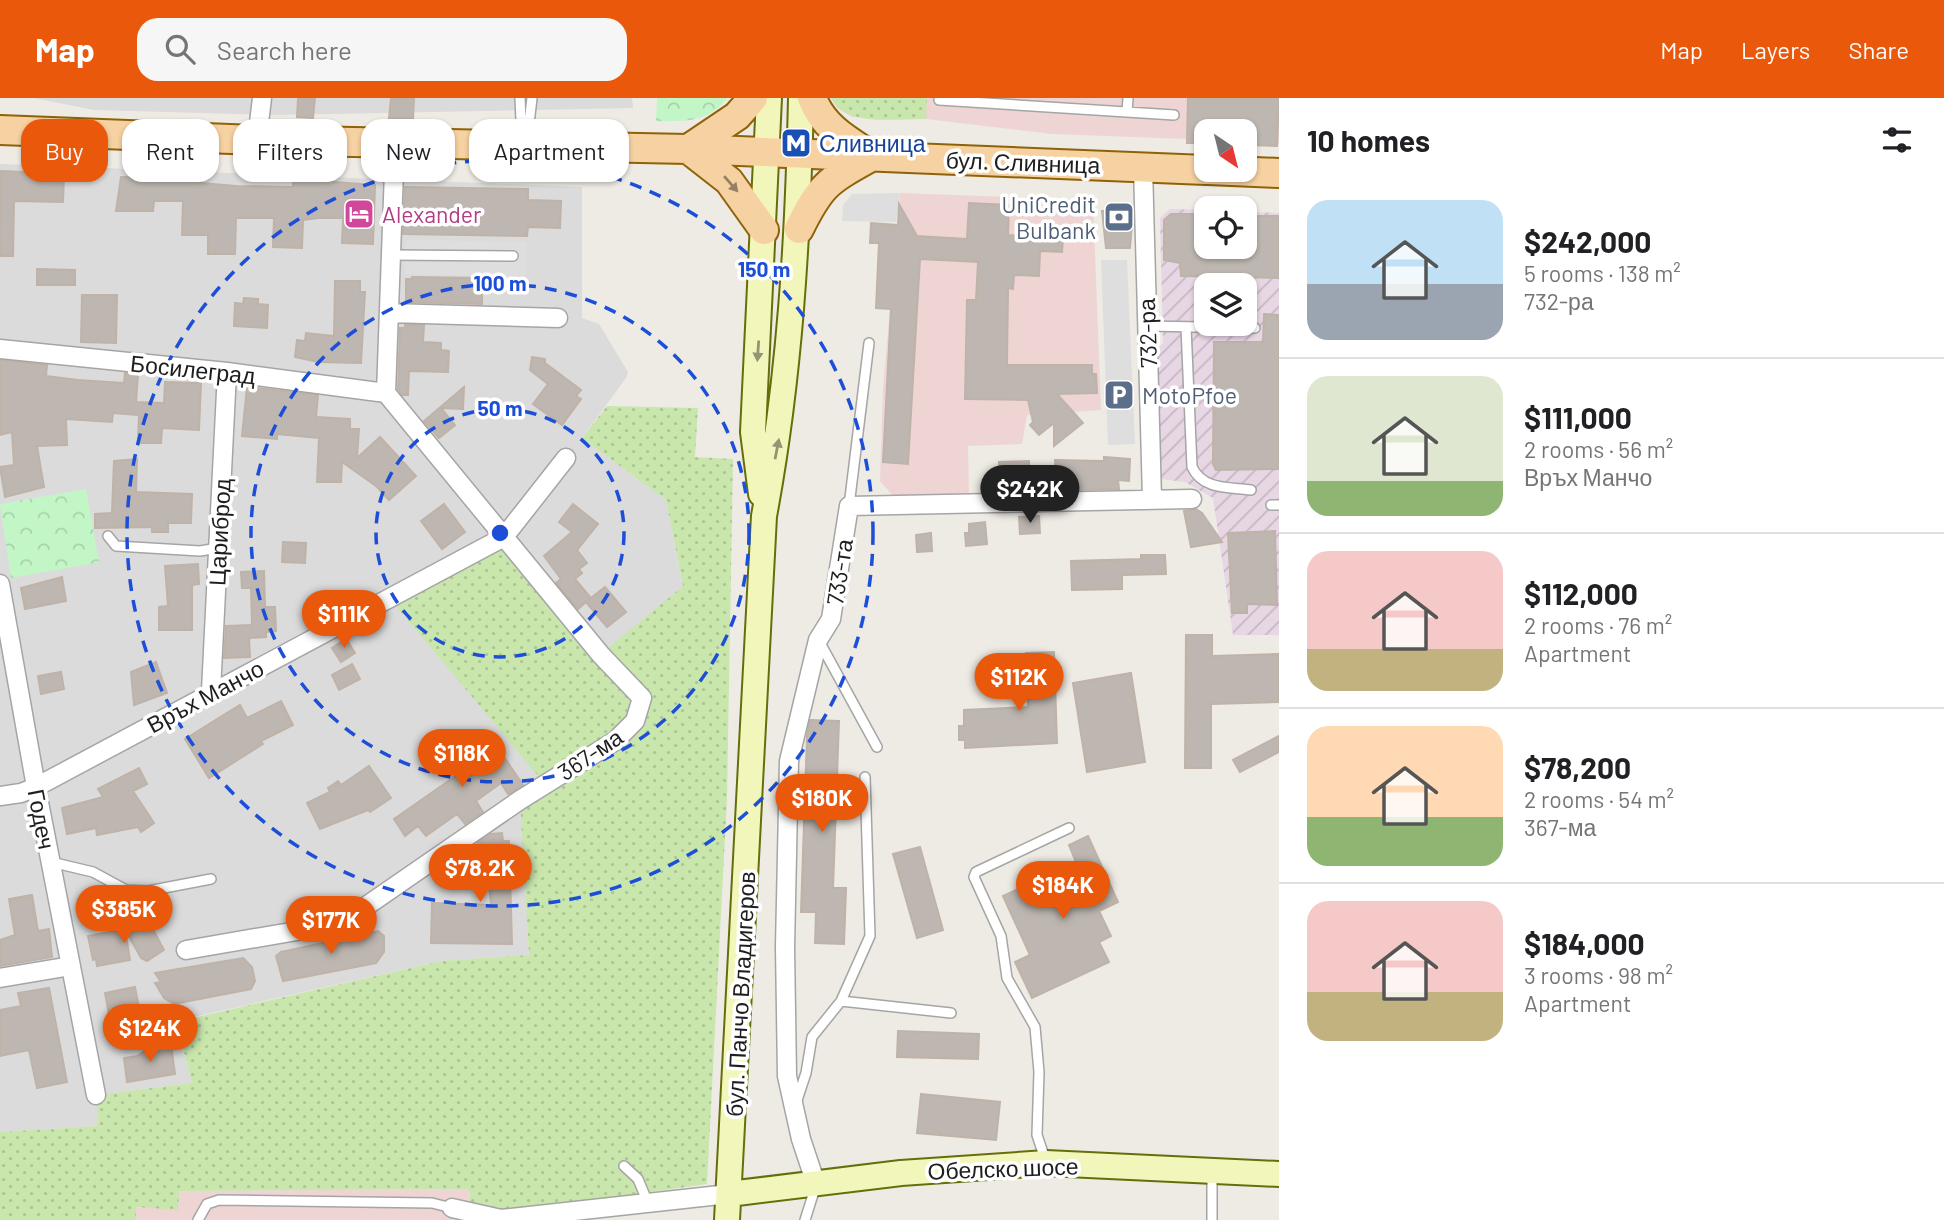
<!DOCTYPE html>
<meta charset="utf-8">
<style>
body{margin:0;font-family:Barlow,sans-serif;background:#f6f6f6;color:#202124;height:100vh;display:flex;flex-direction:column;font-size:26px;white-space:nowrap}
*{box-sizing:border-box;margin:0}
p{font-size:23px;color:#757577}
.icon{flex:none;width:38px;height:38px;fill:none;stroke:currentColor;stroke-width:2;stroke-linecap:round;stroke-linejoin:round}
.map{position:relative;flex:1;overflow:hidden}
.drawer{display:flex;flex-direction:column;background:#fff;width:665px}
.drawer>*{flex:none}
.top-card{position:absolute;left:21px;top:21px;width:665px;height:63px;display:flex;gap:14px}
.needle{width:46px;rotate:145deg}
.fabs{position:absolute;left:1194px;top:21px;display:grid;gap:14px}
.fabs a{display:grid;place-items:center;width:63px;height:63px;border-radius:14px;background:#fff;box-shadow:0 2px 5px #0004;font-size:35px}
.price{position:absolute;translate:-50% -60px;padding:0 16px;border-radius:24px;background:#ea580c;color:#fff;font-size:23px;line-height:46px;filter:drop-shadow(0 2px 4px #0008)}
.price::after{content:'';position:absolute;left:50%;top:42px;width:21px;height:16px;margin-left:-10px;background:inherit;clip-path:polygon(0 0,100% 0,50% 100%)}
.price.on{background:#222;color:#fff}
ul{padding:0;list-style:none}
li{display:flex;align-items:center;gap:21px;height:175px;padding:0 28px}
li+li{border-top:2px solid #e0e0e0}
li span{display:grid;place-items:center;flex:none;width:196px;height:140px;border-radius:21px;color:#555}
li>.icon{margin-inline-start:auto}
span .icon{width:84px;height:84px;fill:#fffc;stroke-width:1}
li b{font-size:30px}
h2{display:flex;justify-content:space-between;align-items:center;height:84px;padding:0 28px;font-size:30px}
.pill{padding:0 24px;border-radius:21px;background:#fff;box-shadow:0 2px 5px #0004;font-size:24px;line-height:63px}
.pill.on{background:#ea580c;color:#fff}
header{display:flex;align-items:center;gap:42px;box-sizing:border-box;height:98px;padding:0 35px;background:#ea580c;color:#fff}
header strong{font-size:33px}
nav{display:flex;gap:38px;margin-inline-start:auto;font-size:24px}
.search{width:490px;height:63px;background:#f6f6f6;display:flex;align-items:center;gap:18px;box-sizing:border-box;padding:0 24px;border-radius:21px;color:#757577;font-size:26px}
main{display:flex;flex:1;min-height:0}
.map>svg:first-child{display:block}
.residential{fill:#dcdbdb}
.commercial{fill:#eed5d4}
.industrial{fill:url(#industrial-furrows);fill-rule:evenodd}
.grass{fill:url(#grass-dots)}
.park{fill:url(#park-crowns)}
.parking{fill:#dedede}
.building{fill:#beb7b1;stroke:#bfb2a7;stroke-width:2}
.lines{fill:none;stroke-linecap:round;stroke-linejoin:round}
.lane-casing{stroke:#a5a5a5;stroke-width:12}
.street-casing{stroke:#a5a5a5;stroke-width:21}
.secondary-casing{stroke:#646f0b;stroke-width:28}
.primary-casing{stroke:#8f6208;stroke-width:32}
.lane{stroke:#fff;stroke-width:9}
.street{stroke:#fff;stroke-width:18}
.secondary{stroke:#f3f6bb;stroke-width:24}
.primary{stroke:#f6d1a1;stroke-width:28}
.oneway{fill:#958066}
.oneway2{fill:#939574}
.ring{fill:none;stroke:#1d4ed8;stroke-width:3.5;stroke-dasharray:12 9}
.labels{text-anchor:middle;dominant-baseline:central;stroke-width:7;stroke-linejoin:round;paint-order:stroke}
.transit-label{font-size:23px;fill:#164399;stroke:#fff;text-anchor:start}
.street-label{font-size:23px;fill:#1e1e1e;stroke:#fff}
.service-label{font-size:23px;fill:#4e5e75;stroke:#fff;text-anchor:end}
.hotel-label{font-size:23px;fill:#b23c85;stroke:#fff;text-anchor:start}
.centre{fill:#1d4ed8;stroke:#fff;stroke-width:3.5}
.ring-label{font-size:21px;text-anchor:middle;font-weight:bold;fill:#1d4ed8;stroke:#fff;stroke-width:7;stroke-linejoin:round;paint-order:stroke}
</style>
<header>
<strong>Map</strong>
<div class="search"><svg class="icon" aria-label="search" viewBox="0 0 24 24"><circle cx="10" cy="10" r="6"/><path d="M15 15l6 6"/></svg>Search here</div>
<nav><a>Map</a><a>Layers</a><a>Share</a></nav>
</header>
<main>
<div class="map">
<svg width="1279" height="1122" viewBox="0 0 1279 1122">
<defs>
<pattern id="industrial-furrows" width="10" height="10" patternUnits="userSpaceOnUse" patternTransform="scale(1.75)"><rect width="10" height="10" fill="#e7d6e4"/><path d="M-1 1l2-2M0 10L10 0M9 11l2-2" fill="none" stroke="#c6b7c3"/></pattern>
<pattern id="grass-dots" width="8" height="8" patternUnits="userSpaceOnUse" patternTransform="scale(1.75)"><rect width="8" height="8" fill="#c9e6ad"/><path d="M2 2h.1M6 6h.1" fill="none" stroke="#acc594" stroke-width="1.8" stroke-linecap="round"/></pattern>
<pattern id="park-crowns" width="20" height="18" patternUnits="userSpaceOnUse" patternTransform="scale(1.75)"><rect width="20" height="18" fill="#c3f6c7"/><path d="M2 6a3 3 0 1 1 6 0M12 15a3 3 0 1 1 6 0" fill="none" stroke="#a7d2aa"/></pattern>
</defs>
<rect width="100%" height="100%" fill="#eeebe4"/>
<path class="residential" d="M33,0H632L633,10L279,17L94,12Z
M0,66L582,89V220L599,226L628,274L626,280L582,340L666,402L683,489L601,557L545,687L521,702L529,857L441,863L176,923L192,985L97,997L98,1028L0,1034Z"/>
<path class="commercial" d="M831,0H1279V44L1277,48L1244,47V33H1206V45H1187L1186,41L1052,36L926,21L852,19L837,10Z
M900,95L1093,102L1101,312L1027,317L1022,346L968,348L969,396L894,399L880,383L883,291Z
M469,1091L472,1122H136V1109L178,1111V1093Z"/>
<path class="industrial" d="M1170,111L1206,112V149H1244V114L1279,115V537H1233L1213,400L1185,384L1161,381L1158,250L1163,245L1160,120ZM1206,187H1244V226H1206Z"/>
<path class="grass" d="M831,0H927L926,21C898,20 845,30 831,0Z
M607,308L698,310L695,359L733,361L727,700L707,1086L472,1119L469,1091L179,1093L178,1112L136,1109V1122H0V1034L98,1028L96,997L192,985L176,924L441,863L529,857L520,702L545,686L390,501L504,439L601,556L683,488L666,402L582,340Z"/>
<path class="park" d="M657,0H727C710,24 683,24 656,23Z
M86,391L99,464L11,480L0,406Z"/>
<path class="parking" d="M900,95L896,124L842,123L843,107L852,96Z
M406,142L526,144V178L405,176Z
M1101,162H1127L1135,346L1108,347Z"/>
<path class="building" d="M298,0H315L313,20L297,19Z
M391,0H414L413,21L389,20Z
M1188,0H1279L1277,48L1244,47V33H1206V45H1187Z
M25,65H41V77H64L63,104L14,103L13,158H0L1,73L25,74Z
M121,79L202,81L201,85L236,88L293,89V81L375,87L373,146L342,145L343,120H318L303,122L302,150L273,149L274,120H236L235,156H208V137H182L183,103H154L153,113H116Z
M405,89L528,91V102L561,103L560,130L528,129L527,138L403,136Z
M969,105L1009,107L1008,137L1063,141L1062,154L1040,153L1039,178L1014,177L1013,191L1008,190L1007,267H1092V276H1096L1097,295L1057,296L1083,325L1054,348V325L1039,337L1030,327L1033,324L1028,302L965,301L967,202H976L978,164L920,161L908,366L883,364L891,211L876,210L879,145H870L871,125L898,127L899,106L917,138L967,141Z
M1102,113H1133L1130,150H1106Z
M1171,116H1206V149H1244V118H1279V180L1181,178L1180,165L1164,162V122Z
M37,171L75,172V187H37Z
M412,179L482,180V206L406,204V181H412Z
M335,183H360V194H365L361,265L318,264L295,259L297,242L305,243L306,235L334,238Z
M82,197H117L116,245L81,244Z
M244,200L258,201V206L268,207L267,230L234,228L235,205L243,206Z
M1264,216L1279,217V371L1216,372L1213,366L1214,244H1263Z
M405,227H424L423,244L441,245V252L449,253L448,274L409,273L408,297H402L398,291L400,230H405Z
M532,259L545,261V265L581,292L576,298L581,301L562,327L533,306L548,286L530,272Z
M0,262L47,267L46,278L78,282L124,285L125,275L138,276L136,304L164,305L165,284L201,285L199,332L162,330L161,345H138L139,317L113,315L112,324L66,321L67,347L37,348L44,389L5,399L0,369L14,367L12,334L0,337Z
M247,289L318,297L316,319L350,321V331H359L357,360L380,339L416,378L389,402L376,388L342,364L341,384H317L319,340L277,336V341L242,338Z
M464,289L463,311L441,310L455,327L439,340L424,323Z
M1104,359L1130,361L1129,383L1118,382L1119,391L1072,392V389H1064V383L1056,384L1055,362L1104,363Z
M137,361L136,394L192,396L191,425H168V434H152V429L95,430V416L112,415L114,363Z
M1029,363L1030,387L1000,389L999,364Z
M444,406L465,434L442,451L421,423Z
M573,406L598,426L577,452L587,465L579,471L582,475L575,481L591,500L587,503L605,489L626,514L607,529L586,504L578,511L556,485L561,481L544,458L572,434L559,424Z
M1196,411L1202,415L1222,444L1191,449L1184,413Z
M1039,418L1040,435L1020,436L1019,419Z
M985,424L987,446L966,448L965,435H969V426Z
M1275,433L1277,507L1247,506V515H1232L1228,435Z
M931,435L932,453L917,454L916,437Z
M283,444L306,445L305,465L282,464Z
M1141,457H1165L1166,476L1122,477V491L1072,492L1071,463L1141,461Z
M198,466L199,486L192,487V532H159V509L168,508L165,468Z
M264,473L265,509H275L276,533L266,534V539L249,540L250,559L224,560L226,528L252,527L251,490H242L241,474Z
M62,479L66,503L25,511L21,490Z
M1186,537H1212V558L1279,556V604L1211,606V670H1185Z
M346,541L355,555L341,564L332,550Z
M1054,554L1057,645L965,650V642H959V628H964V612L1028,609L1026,555Z
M156,564L167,595L134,607L131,574Z
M352,566L360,581L339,592L332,577Z
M61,574L64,591L41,596L38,578Z
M1131,575L1145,664L1087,674L1073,585Z
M281,603L293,627L261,643L263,646L209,680L185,641L240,607L247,620Z
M810,622L839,623L833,790H846L844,846L815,845L816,814H801L807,638Z
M488,635L523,687L508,696L501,685L476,703L483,714L465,726L457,716L426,738L418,728L405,738L394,721L457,677L448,664Z
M1279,638V654L1240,674L1233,662Z
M369,668L391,700L370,714L368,712L320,731L307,705L330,694L328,690L338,683L341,687Z
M139,670L147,686L133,693L154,725L141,734L138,729L97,737L96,730L67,736L62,710L103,699L98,691Z
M502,735L503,743H509L512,846L431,845L432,805L491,807L488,773L480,774L478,745L491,736Z
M1088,738L1118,804L1099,813L1111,838L1099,844L1109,864L1032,900L1015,864L1030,857L1003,798L1076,764L1069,747Z
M920,749L943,832L917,840L893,756Z
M32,797L38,833L49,831L52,859L0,868V842L15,837L9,801Z
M150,826L164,852L147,863L141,860L125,831L130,862L97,868L96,861L93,862L88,838Z
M378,833L384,838V854L376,865L283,883L276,858L281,854Z
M243,860L252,869L255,883L251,891L174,906L164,900L155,885L161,884L155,875Z
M135,889L141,921L111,927L105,895Z
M49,890L67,984L37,990L29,952L0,958V912L21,908L18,895Z
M898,933L979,936L978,961L897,959Z
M171,946L175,976L127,984L124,960L137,958L151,949Z
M921,996L1000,1004L996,1042L917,1035Z"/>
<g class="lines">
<g class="lane-casing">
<path id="lane" d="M520,0L521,23L527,29
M939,2L1174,17
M1127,14L1128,0
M527,43L532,0
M391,157L513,158
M1146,228L1255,230
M1186,229L1192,369C1203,392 1228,389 1251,392
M1271,407H1279
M849,408L869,245
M108,438L116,448L200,453L218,450
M819,543L877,649
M51,764L93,774L126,792L148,793L211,781
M841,903L951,915
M796,1005L806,975L812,939L841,903L870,838L865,679
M1046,1064L1037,1037L1039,974L1035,929L1007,880L1001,838L974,779L976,774L1069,730
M624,1068L638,1081L648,1105
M1212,1075V1122
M198,1122L207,1106L219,1102L432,1105L452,1110
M805,1122L816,1087"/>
</g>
<g class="street-casing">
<path id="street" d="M257,42L262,0
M1143,69L1152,401
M389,215L558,220
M0,251L227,274L386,295
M0,486L36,689L96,997
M211,593L227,274
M0,698L21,695L36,689L504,439L566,360
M186,852L314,830L362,811L520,702L615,643L635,623L642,600L601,557L386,295L395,45
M0,880L71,868
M816,1086L801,1041L787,978L785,849L789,663L818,542L831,521L849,408L1192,401
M452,1110L501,1121L729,1096"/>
</g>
<g class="secondary-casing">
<path id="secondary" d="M761,396L753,334L769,0
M729,1096L901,1075L1046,1065L1279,1076
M727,1122L764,418C790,279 798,140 801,0"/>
</g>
<g class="primary-casing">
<path id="primary" d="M812,0C823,29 847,42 872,58
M0,32L257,42L688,51L1206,72
M688,51L729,83L764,132
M688,51L737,18L753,0
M1208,72L1279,75
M799,131C821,86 828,83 871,59"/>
</g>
<use href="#lane" class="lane"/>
<use href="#street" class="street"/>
<use href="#secondary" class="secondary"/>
<use href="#primary" class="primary"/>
</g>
<defs><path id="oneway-solid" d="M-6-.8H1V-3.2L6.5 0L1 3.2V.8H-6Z" transform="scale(1.75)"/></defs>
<use class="oneway" href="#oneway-solid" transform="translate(731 86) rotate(49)"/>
<g class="oneway2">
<use href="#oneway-solid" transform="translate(758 253) rotate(94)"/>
<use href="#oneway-solid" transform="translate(777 351) rotate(-79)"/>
</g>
<g class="ring">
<circle cx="500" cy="435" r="124"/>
<circle cx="500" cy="435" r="249"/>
<circle cx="500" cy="435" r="373"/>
</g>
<defs>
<g id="metro-square" transform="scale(1.575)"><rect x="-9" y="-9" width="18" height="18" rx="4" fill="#1a4fb4" stroke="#fff"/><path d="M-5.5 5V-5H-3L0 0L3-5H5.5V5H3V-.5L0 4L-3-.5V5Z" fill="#fff"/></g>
<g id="hotel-square" transform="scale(1.575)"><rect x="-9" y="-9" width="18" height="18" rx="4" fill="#d1479c" stroke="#fff"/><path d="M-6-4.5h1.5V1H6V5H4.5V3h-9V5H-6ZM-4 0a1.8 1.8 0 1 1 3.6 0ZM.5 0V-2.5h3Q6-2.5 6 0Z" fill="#fff"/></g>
<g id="bank-square" transform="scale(1.575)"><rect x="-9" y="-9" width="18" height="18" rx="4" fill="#5c6f8a" stroke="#fff"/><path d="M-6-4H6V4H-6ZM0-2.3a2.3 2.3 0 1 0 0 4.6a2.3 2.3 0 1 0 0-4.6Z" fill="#fff"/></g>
<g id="parking-square" transform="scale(1.575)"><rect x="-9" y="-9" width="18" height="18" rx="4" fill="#5c6f8a" stroke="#fff"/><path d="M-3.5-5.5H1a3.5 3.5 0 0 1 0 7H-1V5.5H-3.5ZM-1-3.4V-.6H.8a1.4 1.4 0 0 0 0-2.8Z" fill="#fff"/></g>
</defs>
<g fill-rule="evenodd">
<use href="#metro-square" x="796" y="45"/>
<use href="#hotel-square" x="359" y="116"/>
<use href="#bank-square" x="1119" y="119"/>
<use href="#parking-square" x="1119" y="297"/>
</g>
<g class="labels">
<g class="transit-label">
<text x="819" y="45">Сливница</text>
</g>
<g class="street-label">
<text transform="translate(1023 64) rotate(2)">бул. Сливница</text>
<text transform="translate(1147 235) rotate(-92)">732-ра</text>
<text transform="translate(193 271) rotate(6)">Босилеград</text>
<text transform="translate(219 434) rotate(-87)">Цариброд</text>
<text transform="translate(839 474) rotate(-81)">733-та</text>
<text transform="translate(205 598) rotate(-28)">Връх Манчо</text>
<text transform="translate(590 656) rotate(-34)">367-ма</text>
<text transform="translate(42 721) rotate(79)">Годеч</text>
<text transform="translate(740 896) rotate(-87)">бул. Панчо Владигеров</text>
<text transform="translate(1003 1070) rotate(-2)">Обелско шосе</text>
</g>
<g class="service-label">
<text x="1096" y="106">UniCredit<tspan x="1096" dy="26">Bulbank</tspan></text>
<text x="1142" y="297" text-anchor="start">MotoPfoe</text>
</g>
<g class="hotel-label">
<text x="382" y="116">Alexander</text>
</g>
</g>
<circle cx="500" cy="435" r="10" class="centre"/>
<g class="ring-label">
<text x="764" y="179">150 m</text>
<text x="500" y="193">100 m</text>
<text x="500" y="318">50 m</text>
</g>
</svg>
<div class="fabs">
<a><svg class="needle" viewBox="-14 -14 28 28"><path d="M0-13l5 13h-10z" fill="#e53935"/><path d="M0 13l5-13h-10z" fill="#757577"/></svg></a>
<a><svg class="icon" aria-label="locate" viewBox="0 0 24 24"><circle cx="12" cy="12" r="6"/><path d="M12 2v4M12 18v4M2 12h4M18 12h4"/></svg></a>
<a><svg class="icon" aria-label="layers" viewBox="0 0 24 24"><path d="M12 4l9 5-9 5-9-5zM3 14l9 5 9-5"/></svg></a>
</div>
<b class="price on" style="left:1030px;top:427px">$242K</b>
<b class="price" style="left:344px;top:552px">$111K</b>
<b class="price" style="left:1019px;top:615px">$112K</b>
<b class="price" style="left:462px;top:691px">$118K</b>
<b class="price" style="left:822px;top:736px">$180K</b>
<b class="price" style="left:480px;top:806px">$78.2K</b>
<b class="price" style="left:1063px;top:823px">$184K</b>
<b class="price" style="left:124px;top:847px">$385K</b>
<b class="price" style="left:331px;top:858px">$177K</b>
<b class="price" style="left:150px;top:966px">$124K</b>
<div class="top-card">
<a class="pill on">Buy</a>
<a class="pill">Rent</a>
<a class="pill">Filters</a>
<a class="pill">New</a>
<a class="pill">Apartment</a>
</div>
</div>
<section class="drawer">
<h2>10 homes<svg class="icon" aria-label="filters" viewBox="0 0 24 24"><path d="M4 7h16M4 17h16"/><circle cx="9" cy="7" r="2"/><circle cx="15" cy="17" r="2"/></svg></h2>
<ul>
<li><span style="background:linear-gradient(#bfe0f5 60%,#9aa5b1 0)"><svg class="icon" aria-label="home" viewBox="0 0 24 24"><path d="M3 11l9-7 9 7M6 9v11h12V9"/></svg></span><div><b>$242,000</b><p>5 rooms · 138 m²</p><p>732-ра</p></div></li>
<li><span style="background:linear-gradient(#dfe7d0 75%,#8fb573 0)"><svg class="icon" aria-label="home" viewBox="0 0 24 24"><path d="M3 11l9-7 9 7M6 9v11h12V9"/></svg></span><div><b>$111,000</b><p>2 rooms · 56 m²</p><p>Връх Манчо</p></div></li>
<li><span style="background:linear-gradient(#f6c9c9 70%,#c2b280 0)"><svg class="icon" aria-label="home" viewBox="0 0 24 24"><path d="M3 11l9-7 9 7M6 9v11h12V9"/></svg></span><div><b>$112,000</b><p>2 rooms · 76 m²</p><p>Apartment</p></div></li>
<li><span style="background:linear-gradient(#ffd9b3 65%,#8fb573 0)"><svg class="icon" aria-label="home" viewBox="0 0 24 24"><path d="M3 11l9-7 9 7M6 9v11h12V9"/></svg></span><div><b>$78,200</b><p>2 rooms · 54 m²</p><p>367-ма</p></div></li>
<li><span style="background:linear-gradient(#f6c9c9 65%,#c2b280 0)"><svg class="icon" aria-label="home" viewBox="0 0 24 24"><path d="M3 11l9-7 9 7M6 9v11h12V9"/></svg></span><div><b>$184,000</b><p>3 rooms · 98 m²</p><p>Apartment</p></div></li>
</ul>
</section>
</main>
